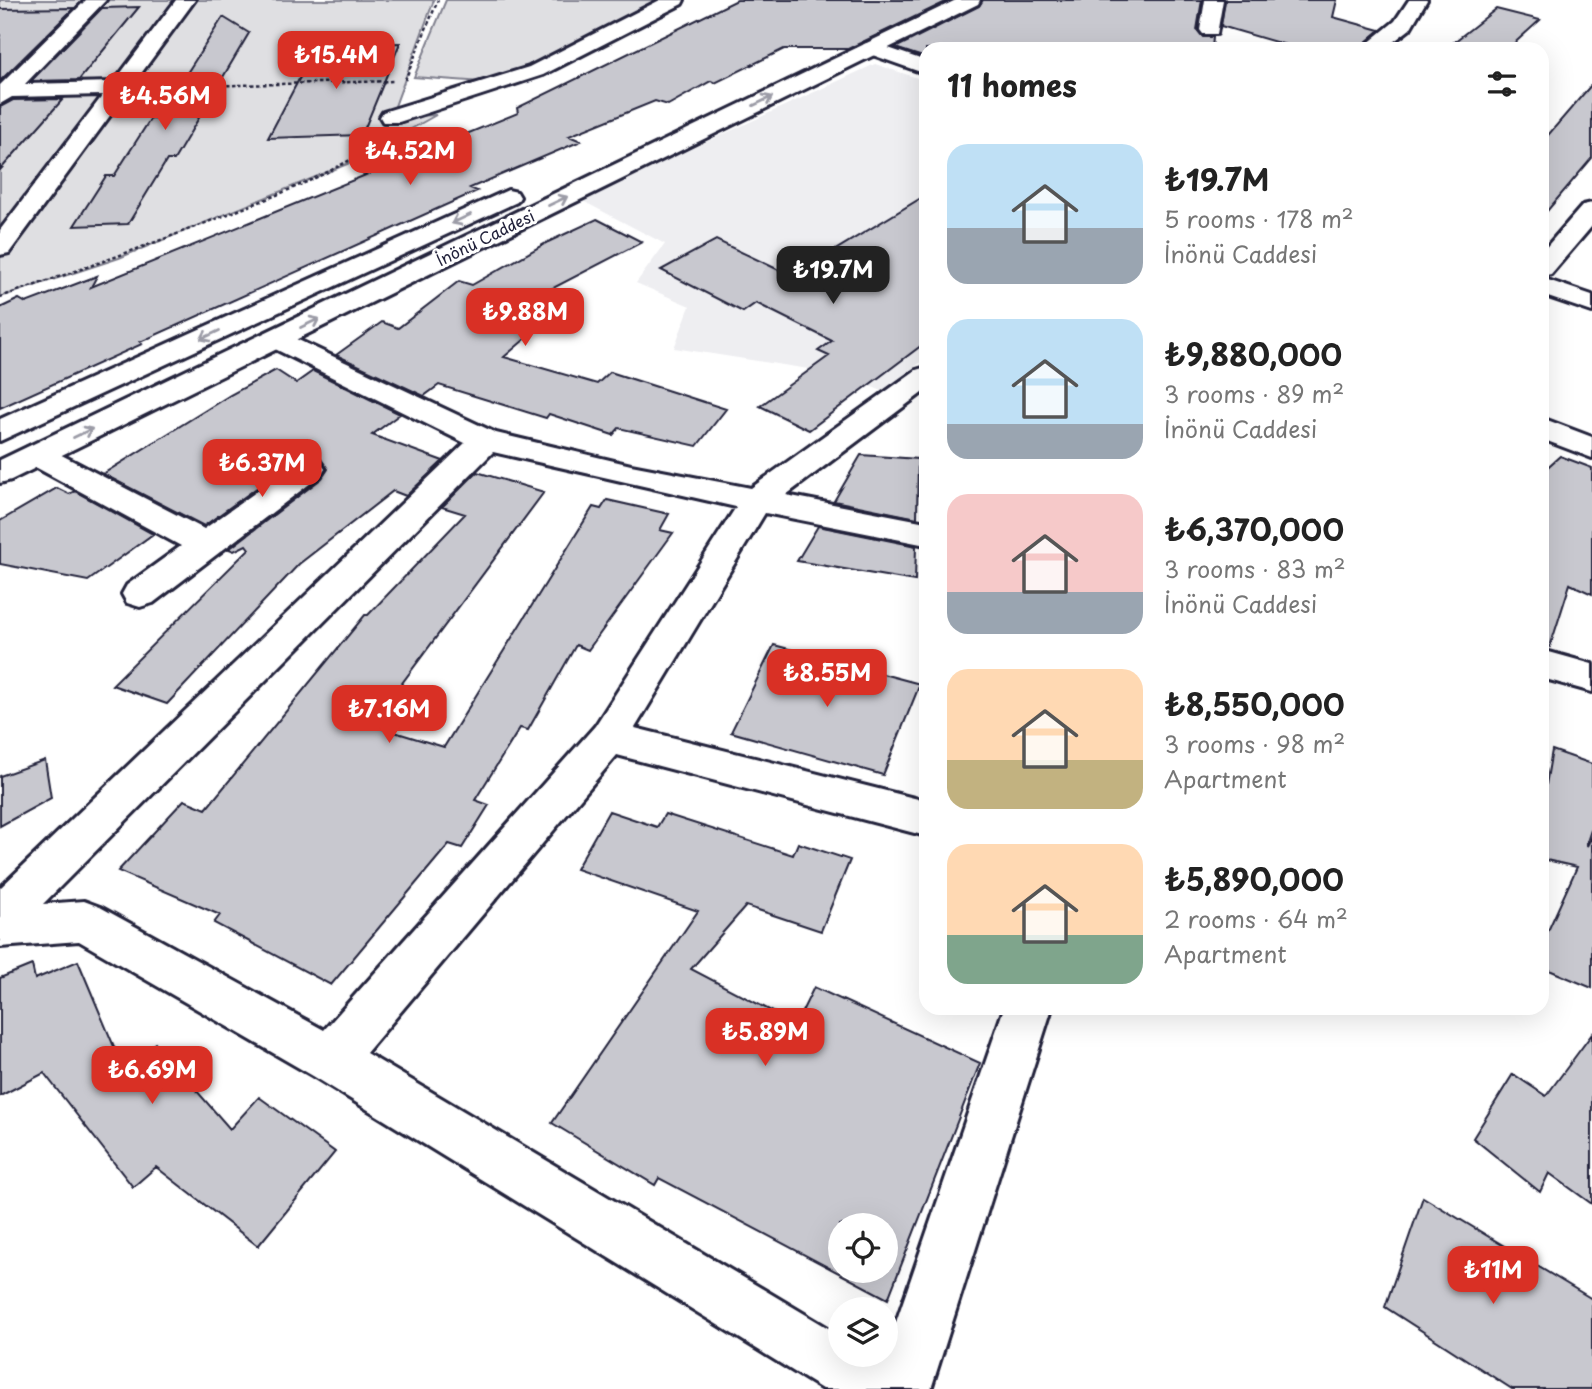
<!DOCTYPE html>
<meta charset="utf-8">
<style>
body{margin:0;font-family:"Playpen Sans",sans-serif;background:#f6f6f6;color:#222;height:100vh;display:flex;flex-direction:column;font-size:26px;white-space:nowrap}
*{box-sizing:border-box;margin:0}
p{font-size:23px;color:#767676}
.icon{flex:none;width:38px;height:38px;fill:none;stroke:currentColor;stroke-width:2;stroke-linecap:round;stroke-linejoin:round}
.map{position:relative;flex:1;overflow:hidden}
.side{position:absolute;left:919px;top:42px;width:630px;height:973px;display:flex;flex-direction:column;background:#fff;border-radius:21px;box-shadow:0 7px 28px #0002}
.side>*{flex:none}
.controls{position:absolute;left:828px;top:1213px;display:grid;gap:14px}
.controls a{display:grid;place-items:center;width:70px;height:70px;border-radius:50%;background:#fff;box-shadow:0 7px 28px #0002;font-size:35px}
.price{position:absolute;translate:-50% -60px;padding:0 16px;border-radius:14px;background:#d93025;color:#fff;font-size:23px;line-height:46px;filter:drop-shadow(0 2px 4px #0008)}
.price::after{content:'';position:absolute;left:50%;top:42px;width:21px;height:16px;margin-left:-10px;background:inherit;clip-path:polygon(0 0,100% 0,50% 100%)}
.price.selected{background:#222;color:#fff}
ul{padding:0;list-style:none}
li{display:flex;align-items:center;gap:21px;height:175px;padding:0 28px}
li span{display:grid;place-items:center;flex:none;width:196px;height:140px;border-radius:21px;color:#555}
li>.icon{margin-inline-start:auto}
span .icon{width:84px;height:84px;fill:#fffc;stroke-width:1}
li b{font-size:30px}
h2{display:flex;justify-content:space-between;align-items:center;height:84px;padding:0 28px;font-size:30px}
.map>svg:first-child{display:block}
.built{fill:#eeeef1}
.green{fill:#dfdfe2;stroke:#80808e;stroke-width:2}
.building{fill:#c8c8cf;stroke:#22223b;stroke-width:2;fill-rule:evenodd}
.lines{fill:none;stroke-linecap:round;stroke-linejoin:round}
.minor-casing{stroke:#22223b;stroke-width:6}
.major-casing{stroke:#22223b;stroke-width:6}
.path{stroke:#22223b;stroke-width:2.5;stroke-dasharray:3.5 2.5;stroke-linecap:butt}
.minor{fill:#fff;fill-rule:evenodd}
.major{fill:#fff;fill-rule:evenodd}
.oneway{stroke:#9c9ca7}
.labels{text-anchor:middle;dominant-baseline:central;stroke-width:6;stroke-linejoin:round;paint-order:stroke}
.far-street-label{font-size:16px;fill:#22223b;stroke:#fff}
</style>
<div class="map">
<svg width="1592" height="1389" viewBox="0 0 1592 1389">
<rect width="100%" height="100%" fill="#fff"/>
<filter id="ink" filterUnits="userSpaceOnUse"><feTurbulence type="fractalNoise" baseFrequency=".0143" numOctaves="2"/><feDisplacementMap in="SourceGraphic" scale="14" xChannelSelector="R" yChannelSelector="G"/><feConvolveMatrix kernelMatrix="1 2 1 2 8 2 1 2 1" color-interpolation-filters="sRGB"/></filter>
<g filter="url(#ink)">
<path class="built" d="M875,64L926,81V358L882,391L841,374L674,348L690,306L636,283L665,244L581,200Z"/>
<path class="green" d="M0,0H434L391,117L436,115L352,162L119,258L0,297Z
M446,0H658L532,67L483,82L414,77Z"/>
<path class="building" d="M737,0H950L848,49H784L715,83L711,81L668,105L655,101L569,136L581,141L470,188L477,191L140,342L142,344L0,408V308L19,299L26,303L97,276L91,287L518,113L517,108Z
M983,0H1202L1197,30L1203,37H1213L1212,49H926V58L895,48L979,6Z
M1225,0H1337L1333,17L1380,30L1358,49H1300L1221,26Z
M139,7L79,80L31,81L102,8Z
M74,8L0,81V9Z
M1496,9L1540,20L1508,49H1445Z
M223,17L249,33L174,160H167L128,224L74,226L106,176H114L151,118H158Z
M400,43L362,135L268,138L317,45Z
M1592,84V158L1542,217V142Z
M63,99L0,170V107L13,100Z
M926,195V342L809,430L760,406L829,356L818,351L832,341L756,303L743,312L661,270L716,240L781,271L793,264L804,269Z
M597,219L642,242L526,302L557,312L504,357L597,384L610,372L726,409L697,446L619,428L613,435L549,414L546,418L439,385L424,396L336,355L382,322L398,328L459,281L472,285L548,242Z
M276,370L296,383L313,371L400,414L372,435L443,461L406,496L393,491L299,564L167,704L112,685L249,549L246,545L234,551L229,549L322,478L328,469L321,459L310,456L297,459L204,526L103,474L230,395Z
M861,455L918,459L917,518L834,501Z
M1560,456L1592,468V594L1570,584L1550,647L1542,646V472Z
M477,472L544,492L371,725L444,747L593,507L601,509L607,500L669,514L660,530L673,533L588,650L576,645L528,730L520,728L475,800L489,805L462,848L449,844L331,985L214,923L220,915L118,871L184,800L206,809L365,615H368L465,514L442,507Z
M57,488L69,494L75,491L153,534L88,581L0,564V521Z
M818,526L916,546L915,581L797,561Z
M774,645L920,684L883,775L731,732Z
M1552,750L1592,764V827L1587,842V846L1592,836V988L1542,967V944L1577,867L1542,859V808Z
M45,760L51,798L0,826V776Z
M609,811L657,827L665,814L793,855L798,843L850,860L821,931L746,906L691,969L796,1024L814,987L980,1063L888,1299L659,1178L655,1185L552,1123L698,911L576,869ZM840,1225H886V1270H840Z
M78,961L123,1068L155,1043L230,1129L259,1097L335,1152L258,1246L156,1167L133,1187L44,1073L0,1096V978L32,965L35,979Z
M1592,1034V1204L1549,1173L1540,1192L1473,1138L1513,1074L1546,1096Z
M1423,1197L1592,1299V1389H1512L1385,1307Z"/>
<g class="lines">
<g class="minor-casing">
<path id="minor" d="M86,0H106L25,84L114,82L176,0H195L9,253L0,255V230L103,95L12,97L0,104V85Z
M660,0H684L682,4L543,75L399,122H383L380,117L383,112L529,67Z
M1205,0H1223L1217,34H1203L1200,30Z
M1409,0H1427L1410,29L1384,49H1361L1395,21Z
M871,42L926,61V74L864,52L861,48L864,44Z
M1592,203V226L1551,274L1542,276V252L1583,205Z
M1542,278L1592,295V312L1542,295Z
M277,330L496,433L631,465L751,488L916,370L926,367V390L786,495L926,522V545L765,513L635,728L926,801V836L617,755L366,1053L840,1335V1354H873L883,1360L1004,1008H1052L931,1389H822L313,1076L79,941L0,947V888L465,443L267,345L263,339L267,333ZM493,452L736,507L595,726L324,1030L100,907L84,901L43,904Z
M1542,418L1592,437V458L1542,439Z
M37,445L48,448L204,529L298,462L309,459L320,462L325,469L320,476L153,603L140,607L127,603L122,594L127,585L181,546L26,462L21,455L26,448Z
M1542,650L1592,664V692L1542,678Z"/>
</g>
<g class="major-casing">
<path id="major" d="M956,0H980L978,4L11,480L0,483V460Z
M508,190L517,192L520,197L517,202L0,441V419Z"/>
</g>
<path class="path" d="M405,80L438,0
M161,87L394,81
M0,297C78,271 155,243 231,213C283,193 334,173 380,141"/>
<use href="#minor" class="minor"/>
<use href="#major" class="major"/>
</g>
<defs><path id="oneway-shaft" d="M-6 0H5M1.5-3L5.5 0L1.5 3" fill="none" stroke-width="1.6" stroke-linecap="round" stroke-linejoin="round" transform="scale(1.75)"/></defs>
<g class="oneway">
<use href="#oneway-shaft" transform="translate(763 101) rotate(-26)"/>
<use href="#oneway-shaft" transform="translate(558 201) rotate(-26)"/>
<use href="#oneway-shaft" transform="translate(461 219) rotate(155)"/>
<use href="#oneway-shaft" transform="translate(310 323) rotate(-26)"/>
<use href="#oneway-shaft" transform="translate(210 335) rotate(155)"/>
<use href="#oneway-shaft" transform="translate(83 433) rotate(-26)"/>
</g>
</g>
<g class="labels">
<g class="far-street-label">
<text transform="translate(485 237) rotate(-26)">İnönü Caddesi</text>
</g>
</g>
</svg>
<div class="controls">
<a><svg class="icon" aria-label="locate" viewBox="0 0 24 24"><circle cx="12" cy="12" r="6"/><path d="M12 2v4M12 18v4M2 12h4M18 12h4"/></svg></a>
<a><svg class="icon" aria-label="layers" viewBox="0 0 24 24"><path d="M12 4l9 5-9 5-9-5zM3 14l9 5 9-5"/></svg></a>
</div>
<b class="price" style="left:336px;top:91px">₺15.4M</b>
<b class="price" style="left:165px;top:132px">₺4.56M</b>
<b class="price" style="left:410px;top:187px">₺4.52M</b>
<b class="price selected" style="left:833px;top:306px">₺19.7M</b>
<b class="price" style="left:525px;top:348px">₺9.88M</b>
<b class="price" style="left:262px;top:499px">₺6.37M</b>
<b class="price" style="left:827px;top:709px">₺8.55M</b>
<b class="price" style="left:389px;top:745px">₺7.16M</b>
<b class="price" style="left:765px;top:1068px">₺5.89M</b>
<b class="price" style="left:152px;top:1106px">₺6.69M</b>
<b class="price" style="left:1493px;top:1306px">₺11M</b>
<section class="side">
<h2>11 homes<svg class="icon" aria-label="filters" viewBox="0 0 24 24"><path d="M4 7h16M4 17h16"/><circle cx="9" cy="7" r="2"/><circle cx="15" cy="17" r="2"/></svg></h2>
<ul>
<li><span style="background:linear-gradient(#bfe0f5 60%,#9aa5b1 0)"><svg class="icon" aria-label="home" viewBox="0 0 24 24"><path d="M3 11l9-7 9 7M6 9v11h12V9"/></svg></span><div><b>₺19.7M</b><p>5 rooms · 178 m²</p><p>İnönü Caddesi</p></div></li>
<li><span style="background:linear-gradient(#bfe0f5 75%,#9aa5b1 0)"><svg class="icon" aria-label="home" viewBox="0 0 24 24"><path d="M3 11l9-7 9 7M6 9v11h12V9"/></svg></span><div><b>₺9,880,000</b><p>3 rooms · 89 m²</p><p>İnönü Caddesi</p></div></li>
<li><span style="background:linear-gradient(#f6c9c9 70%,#9aa5b1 0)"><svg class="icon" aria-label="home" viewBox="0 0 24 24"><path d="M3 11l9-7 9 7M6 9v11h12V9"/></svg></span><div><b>₺6,370,000</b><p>3 rooms · 83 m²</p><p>İnönü Caddesi</p></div></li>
<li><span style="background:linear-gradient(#ffd9b3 65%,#c2b280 0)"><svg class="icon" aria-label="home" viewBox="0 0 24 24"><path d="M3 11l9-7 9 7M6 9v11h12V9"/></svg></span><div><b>₺8,550,000</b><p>3 rooms · 98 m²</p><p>Apartment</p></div></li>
<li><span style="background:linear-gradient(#ffd9b3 65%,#7fa58c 0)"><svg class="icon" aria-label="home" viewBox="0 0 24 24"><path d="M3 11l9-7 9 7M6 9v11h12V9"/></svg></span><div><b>₺5,890,000</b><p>2 rooms · 64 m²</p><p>Apartment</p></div></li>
</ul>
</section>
</div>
